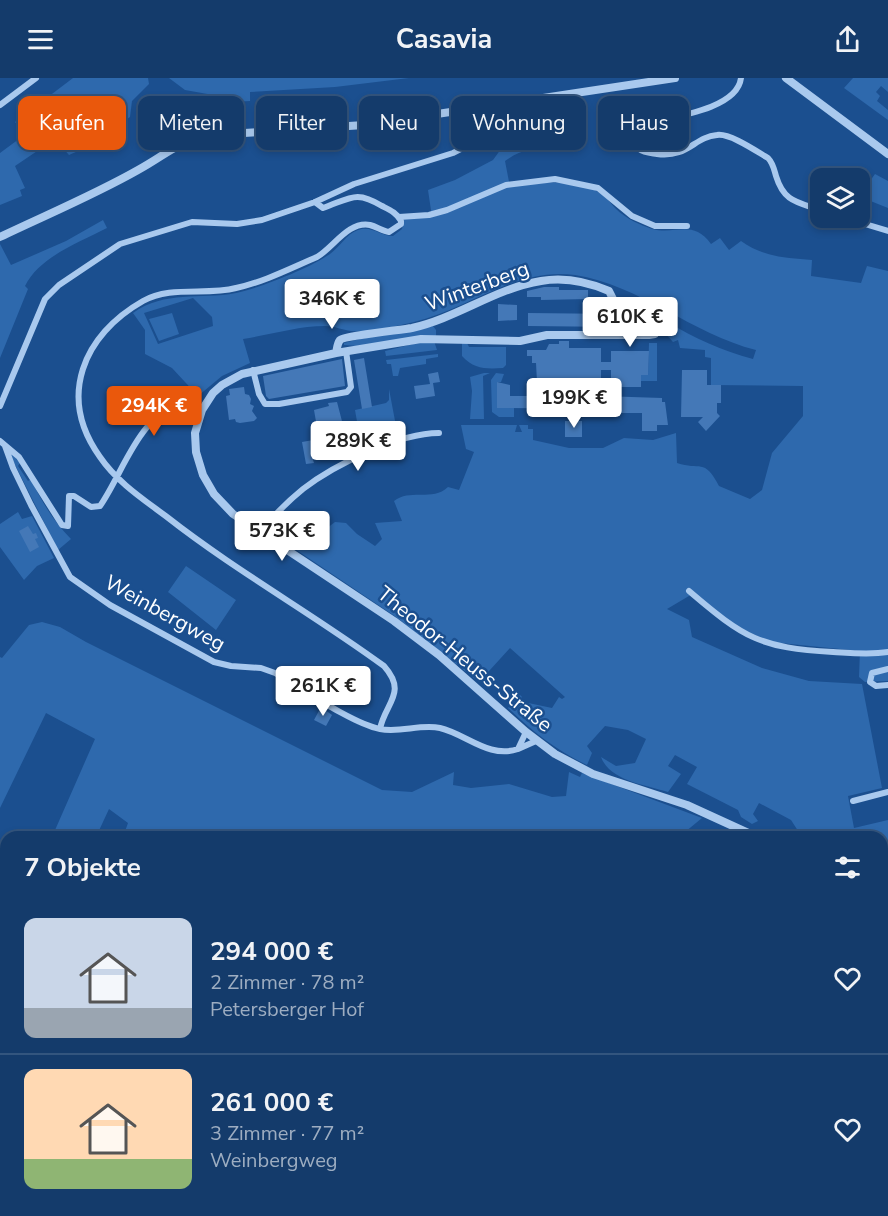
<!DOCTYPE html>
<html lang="de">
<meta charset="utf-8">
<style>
body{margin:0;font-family:"Nunito Sans",sans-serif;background:#214673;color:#f1f3f6;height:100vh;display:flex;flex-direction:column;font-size:22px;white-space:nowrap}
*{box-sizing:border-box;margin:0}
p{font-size:20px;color:#9dadc1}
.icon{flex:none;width:33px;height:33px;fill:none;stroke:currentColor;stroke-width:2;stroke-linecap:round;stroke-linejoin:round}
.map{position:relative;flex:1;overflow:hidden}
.details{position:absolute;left:0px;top:753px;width:888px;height:386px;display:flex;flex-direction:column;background:#143b6b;border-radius:18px 18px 0 0;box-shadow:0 3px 9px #0003,0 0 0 2px #33557e}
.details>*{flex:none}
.top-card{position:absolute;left:18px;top:18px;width:852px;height:54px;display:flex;gap:12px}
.controls{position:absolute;left:810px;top:90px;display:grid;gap:12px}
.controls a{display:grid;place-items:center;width:60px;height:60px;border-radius:12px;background:#143b6b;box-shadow:0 3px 9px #0003,0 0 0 2px #33557e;font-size:30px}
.price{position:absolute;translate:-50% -51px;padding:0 14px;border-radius:6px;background:#fff;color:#222;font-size:20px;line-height:39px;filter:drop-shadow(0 2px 3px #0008)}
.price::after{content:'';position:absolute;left:50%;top:36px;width:18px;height:14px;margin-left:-9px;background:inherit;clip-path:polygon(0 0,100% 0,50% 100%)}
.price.active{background:#ea580c;color:#fff}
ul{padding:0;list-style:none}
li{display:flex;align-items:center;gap:18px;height:150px;padding:0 24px}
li+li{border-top:2px solid #33557e}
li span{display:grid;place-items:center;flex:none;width:168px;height:120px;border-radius:12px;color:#555}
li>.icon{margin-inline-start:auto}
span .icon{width:72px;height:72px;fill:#fffc;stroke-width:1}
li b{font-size:26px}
h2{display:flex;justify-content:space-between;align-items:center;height:72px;padding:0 24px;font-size:26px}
.tag{padding:0 21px;border-radius:12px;background:#143b6b;box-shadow:0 3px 9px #0003,0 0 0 2px #33557e;font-size:21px;line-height:54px}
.tag.active{background:#ea580c;color:#fff}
header{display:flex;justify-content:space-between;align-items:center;height:78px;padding:0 24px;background:#143b6b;font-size:27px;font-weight:700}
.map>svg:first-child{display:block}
.green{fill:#2e69ad;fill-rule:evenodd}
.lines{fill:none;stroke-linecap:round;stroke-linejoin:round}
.stream{stroke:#9cc4f0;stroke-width:1.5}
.building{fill:#4478b7}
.minor{stroke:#a9c9ee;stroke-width:6}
.tertiary{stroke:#a9c9ee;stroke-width:8}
.labels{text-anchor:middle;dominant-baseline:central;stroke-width:5;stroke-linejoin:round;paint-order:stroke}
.street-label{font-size:21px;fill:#fff;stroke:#1b4f8f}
</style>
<header><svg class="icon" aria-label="menu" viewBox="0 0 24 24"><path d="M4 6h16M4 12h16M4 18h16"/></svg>Casavia<svg class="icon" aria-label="share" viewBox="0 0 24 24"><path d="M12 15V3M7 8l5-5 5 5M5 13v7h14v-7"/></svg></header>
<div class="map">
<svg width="888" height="1138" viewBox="0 0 888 1138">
<rect width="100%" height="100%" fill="#1b4f8f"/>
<path class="green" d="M73,0H148L149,6L132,23L130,39L85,70L69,77L55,61L15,88L25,110L20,112L22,118L0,127V75L23,58L20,53L45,35L63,49L45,32L20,50L15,44Z
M169,0H409L335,9L250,14V23L231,24L230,20L185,12Z
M853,0H888V14L881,8L876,14L880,18L877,23L888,32V42L844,10Z
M573,52L572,70C547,69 527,67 505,83L510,109C538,105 575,99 600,115C607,119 611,126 616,131C625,140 640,147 652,151C676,157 693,141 711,166L720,160L729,172L741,163C763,179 786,180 812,182L811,198L861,205L867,188L888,193V603L865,604L859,599L860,573L770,564L732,546L694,515L667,531L689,542L692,559L762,590L809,603L862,606L882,710L848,718L854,750L888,742V818L882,817V759H802L791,742L759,725L753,736L758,743L752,746L741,739L738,732L687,706L697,689L675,677L668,688L681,696L668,714C646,707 610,703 601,679L616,688L635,685L646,661L628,652L605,648L587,668L592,675L587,687C557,673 532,653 508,630L520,617L522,619L519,623L552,630L559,619L562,621L565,619L510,570L479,604L396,539L286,465L297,452L305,457L314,460L335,444L346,445L357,456L375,468L382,461L375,445L402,443L394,423C411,410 432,424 448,409L459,412L474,374L466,371L461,347H517L515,354H522L519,347H528V351H533V362L569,370H603L624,360L653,362L676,355L677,385C700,393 704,379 719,408L750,421L762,412L772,375L803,338V308L711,307V280L705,279V272L680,270L678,262L673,264L652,241L621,226L623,220L668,242L667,244C695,260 722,273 753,281L756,272C692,256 640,207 575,197C516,189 469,231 414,244C395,248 371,255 351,253C343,252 334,248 325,248C298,248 269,257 243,261L250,285L222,298L198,318L172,290L145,276V252L133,235C165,212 200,222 236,215C260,210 310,190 330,176C340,169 346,156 358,152C371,147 381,158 393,158L402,151L404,141L432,139L428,112L455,102L493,82L501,71L521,55ZM193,220L212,239L213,248L158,266L144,235Z
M875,96L888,103V130L868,122L861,114L862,109L865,110Z
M103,142L107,150C80,164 39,179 25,208L28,211L0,280V166L11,187L66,163Z
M172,235L179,256L159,263L149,241Z
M433,248L436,252V258L357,268L344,267V265C373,257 403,256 433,248Z
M434,263L437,272L386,278L385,273L413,266Z
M462,265H467L469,269H506V287L503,290C485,291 474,291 462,278Z
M649,265H657V303H641V297H648Z
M438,276V279L426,281V286L400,290L398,298H393L391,286H387L386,282Z
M484,295H490L483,298L484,341H470L472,313L470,299Z
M496,295L504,296L501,304H497L514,330V339H499L492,334L491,302Z
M389,311L396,348L359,355L355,332L386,325L389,322Z
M13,376L20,385L18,388L28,403L31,401C41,423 54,444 71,461L58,472L10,377Z
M18,434L22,441L32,438L54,480L37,488L24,502L0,469V446Z
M186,488L236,522L216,552L168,514Z
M42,544L60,549L86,564L382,712L412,714L454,694L453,707L471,710L509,706L552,719L566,718L569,694L580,699L582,695L702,740L679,759H123L128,745L109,731L96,759H52L95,661L46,635L0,730V579L2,580L29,547Z
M0,786L6,788V866L0,870Z
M882,829H888V892L882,893Z
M6,872V1041L5,1052L0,1054V877Z
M888,899V961L882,964V900Z
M882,1074H888V1138H339L365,1132H882Z
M6,1087V1132L93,1133L94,1138H0V1102Z
M139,1133V1132L347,1133L321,1138H140Z"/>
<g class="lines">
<path class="stream" d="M882,935L888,933"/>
</g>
<path class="building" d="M544,209H559V212H588V221L541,222V219H527V213Z
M498,226L517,227V242L498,243Z
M528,235L618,236V249L528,248Z
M559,263H569V270H601V284H611V273H649L648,297H641V309H611V292H601V318L662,320V324H665L668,347H657V353H642V335H610V331L497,330V304L510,307V318H530L533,316V304H537L536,285H532V278H527V272H546L549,266H559Z
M364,280L372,329L362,331L354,282Z
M342,281L345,308L269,321L266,318L263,298Z
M682,292H707V307H721V325H717V335L720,338L706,353L698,344L703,339H681Z
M438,294L440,304L433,305L435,318L416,321L414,308L430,306L428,296Z
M244,309L245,316L249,317L251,321L250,326L254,328L252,333L257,340L254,343L240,345L236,344L235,341L229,342L226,318L230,317L229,311Z
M337,324L343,347L325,350L328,371L331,370L332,379L313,382L314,385L306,386L302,364L319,361L314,332L329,328L328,325Z
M565,343H582V359H565Z
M28,448L33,456L36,455L38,460L35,461L39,469L30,474L19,453Z
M321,629L332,637L326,648L314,642Z"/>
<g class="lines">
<path class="minor" d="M741,0C737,34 662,40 636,48L634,53L639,71C644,75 650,75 657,76C688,80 694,59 717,57C730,55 756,73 768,80C773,85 774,91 776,98C784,124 797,124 820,132
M0,27L36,0
M315,124L323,130C351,120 356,112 382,128C390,132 397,135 401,143V146L389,154C383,153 377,149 370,147C348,143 334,169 317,179C291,190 264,204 236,210C206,218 171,207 143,223C83,257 57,319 100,379C117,404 143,421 167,439C236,493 313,536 384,588C408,615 385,625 380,651
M399,139L429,137L447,132L506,107L555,101L598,110L632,138L655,148H687
M845,140L888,153
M253,292L259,316L265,326H279L347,314L351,309L346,273
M180,325L183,336
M0,328L45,221L59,207L120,166L192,144L237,146L262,142L315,124L354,106L453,75C469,68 493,47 490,28
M374,361L378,371
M0,363L19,379L62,447L68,448L69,418H74L91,429L100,428C125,392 139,333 188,324
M5,368L13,390L31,427L70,499L110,527L214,584L231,588L261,590L275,595C301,610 353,646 380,651C400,655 420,646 440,650C466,656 489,681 518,671L526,654
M261,454C273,438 287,424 303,411C334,387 399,355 439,355
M689,513C744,560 760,570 833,574C851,575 870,577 888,574
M888,591L872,595L870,604L876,608L888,607
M518,671L536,663
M853,723L888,714
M0,778L6,780
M882,896H888
M882,968L888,964
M0,1095L6,1077
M764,1138L775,1132"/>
<path class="tertiary" d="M786,0L888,76
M0,159C46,137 94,117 138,92C169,75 175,64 213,57L364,47L675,0
M336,275C337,271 337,266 340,262C344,258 401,252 412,250C457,240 496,210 541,203C564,199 588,204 609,213L616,227L642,239L657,250L655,256L649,257H547L520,263L421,261L336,275L242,296L222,307L213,315L202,332L195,355L196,374L203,397L214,416L233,436L394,543L439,577L526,654L555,676L593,696L687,727L757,759
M882,823L888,824"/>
</g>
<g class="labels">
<g class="street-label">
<text transform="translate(477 208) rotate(-20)">Winterberg</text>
<text transform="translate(165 535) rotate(29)">Weinbergweg</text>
<text transform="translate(465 581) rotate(39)">Theodor-Heuss-Straße</text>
</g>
</g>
</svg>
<div class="controls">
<a><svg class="icon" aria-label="layers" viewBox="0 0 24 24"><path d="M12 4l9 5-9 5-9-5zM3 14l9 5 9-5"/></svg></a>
</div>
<b class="price" style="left:332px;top:252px">346K €</b>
<b class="price" style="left:630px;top:270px">610K €</b>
<b class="price" style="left:574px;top:351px">199K €</b>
<b class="price active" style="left:154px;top:359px">294K €</b>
<b class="price" style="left:358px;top:394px">289K €</b>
<b class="price" style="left:282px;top:484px">573K €</b>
<b class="price" style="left:323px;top:639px">261K €</b>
<div class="top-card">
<a class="tag active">Kaufen</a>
<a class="tag">Mieten</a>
<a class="tag">Filter</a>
<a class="tag">Neu</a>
<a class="tag">Wohnung</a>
<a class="tag">Haus</a>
</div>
<section class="details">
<h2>7 Objekte<svg class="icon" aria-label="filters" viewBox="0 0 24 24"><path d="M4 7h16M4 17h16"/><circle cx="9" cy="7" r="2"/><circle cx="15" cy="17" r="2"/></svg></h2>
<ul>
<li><span style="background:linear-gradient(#c9d6e8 75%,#9aa5b1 0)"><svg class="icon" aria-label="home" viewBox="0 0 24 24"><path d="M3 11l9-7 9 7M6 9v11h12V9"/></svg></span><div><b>294 000 €</b><p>2 Zimmer · 78 m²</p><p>Petersberger Hof</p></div><svg class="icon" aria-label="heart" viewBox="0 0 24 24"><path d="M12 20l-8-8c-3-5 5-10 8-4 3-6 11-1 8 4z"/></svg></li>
<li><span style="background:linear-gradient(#ffd9b3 75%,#8fb573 0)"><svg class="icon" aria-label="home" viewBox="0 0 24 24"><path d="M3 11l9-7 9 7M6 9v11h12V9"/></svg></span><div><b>261 000 €</b><p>3 Zimmer · 77 m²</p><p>Weinbergweg</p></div><svg class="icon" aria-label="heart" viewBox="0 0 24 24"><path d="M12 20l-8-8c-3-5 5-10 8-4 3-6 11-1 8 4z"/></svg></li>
</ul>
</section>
</div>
